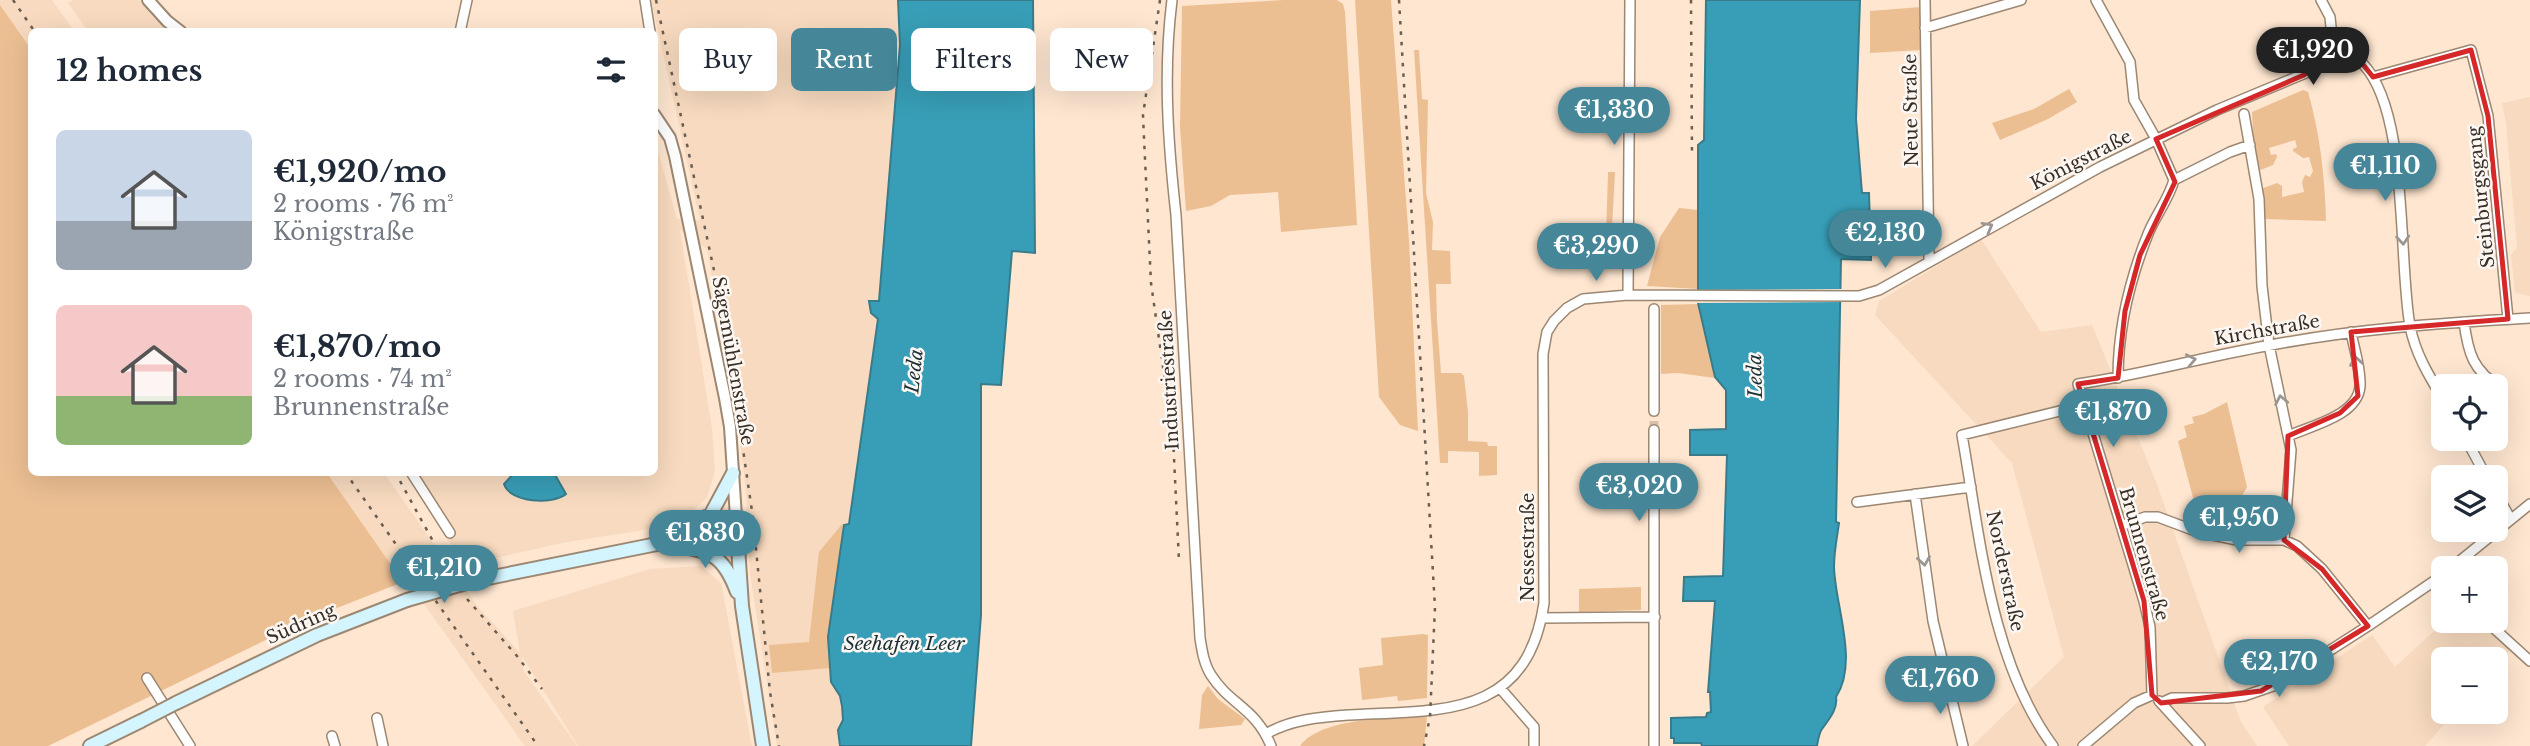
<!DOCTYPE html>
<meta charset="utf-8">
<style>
body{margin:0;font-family:"Libre Baskerville",serif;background:#f2f2f3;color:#1f2937;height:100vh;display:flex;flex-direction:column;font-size:26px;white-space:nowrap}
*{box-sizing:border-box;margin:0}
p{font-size:23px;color:#747a83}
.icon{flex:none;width:38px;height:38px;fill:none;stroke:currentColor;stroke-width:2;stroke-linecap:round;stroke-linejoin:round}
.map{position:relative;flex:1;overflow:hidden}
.panel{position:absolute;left:28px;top:28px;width:630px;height:448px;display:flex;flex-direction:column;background:#fff;border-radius:10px;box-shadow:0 7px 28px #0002}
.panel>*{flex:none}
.hud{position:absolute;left:679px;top:28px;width:665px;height:63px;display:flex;gap:14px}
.buttons{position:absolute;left:2431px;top:374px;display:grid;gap:14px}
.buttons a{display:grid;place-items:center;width:77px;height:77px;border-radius:10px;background:#fff;box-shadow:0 7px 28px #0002;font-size:35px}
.price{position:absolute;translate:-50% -60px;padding:0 16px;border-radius:24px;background:#458698;color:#fff;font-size:23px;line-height:46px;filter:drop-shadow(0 2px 4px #0008)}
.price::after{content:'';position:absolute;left:50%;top:42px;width:21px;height:16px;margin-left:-10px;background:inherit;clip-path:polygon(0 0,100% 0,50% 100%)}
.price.active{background:#222;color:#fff}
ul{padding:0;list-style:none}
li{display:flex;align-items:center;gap:21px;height:175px;padding:0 28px}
li span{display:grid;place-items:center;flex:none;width:196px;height:140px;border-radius:10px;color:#555}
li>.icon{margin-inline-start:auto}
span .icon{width:84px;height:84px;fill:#fffc;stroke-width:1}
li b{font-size:30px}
h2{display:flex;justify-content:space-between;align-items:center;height:84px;padding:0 28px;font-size:30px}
.chip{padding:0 24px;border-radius:10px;background:#fff;box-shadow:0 7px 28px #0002;font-size:24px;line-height:63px}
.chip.active{background:#458698;color:#fff}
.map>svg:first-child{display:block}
.built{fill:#f7dabf}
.green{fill:#ecbf93;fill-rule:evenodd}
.water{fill:#389eb7;stroke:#387c8b;stroke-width:2}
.pier{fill:#fee6d0}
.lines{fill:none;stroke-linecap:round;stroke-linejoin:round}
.minor-tunnel{stroke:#d6c1ae;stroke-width:9;stroke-dasharray:9 4.5;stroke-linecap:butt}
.minor-casing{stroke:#9c8772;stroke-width:12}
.tertiary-casing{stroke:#9c8772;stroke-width:14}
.secondary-casing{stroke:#9c8772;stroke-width:16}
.minor{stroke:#fff;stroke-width:9}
.tertiary{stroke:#fff;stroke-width:10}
.secondary{stroke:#d4f5fe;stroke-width:12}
.rail{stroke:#6a5d51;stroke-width:2.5;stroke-dasharray:3.5 7;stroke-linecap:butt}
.secondary-bridge-casing{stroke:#9c8772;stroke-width:16;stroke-linecap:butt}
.secondary-bridge{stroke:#d4f5fe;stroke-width:12}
.oneway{stroke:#9b9692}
.marked{fill:none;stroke:#d62828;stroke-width:5;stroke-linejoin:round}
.labels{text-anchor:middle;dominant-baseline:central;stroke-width:5;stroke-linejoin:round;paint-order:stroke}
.street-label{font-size:18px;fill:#372e25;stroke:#fcf7f3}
.water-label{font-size:19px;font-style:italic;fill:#193036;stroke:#fcf7f3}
</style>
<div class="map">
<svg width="2530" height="746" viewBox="0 0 2530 746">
<rect width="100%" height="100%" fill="#fee6d0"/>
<path class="built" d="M0,0H52L74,31L32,32L31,49L0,5Z
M73,0H139L154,18L171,31H88L68,3Z
M651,0H898L900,45L879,301L869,302L871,313L878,319L849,525L844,526L828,637L831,682L840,696L842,706L843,720L838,730L840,746H777L750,573L746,492L739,431L707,249L680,230L712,429L715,471L707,498L689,514L662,527L562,543L464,565L405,473L654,472L655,140L677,219L700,220Z
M2530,97V296L2515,293L2511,255L2517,248L2506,123L2502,103Z
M1981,239L2041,332L2092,325L2156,482L2241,722L2257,746H1972L2064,657L2012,463L1875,315L1879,301Z
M327,473H384L478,607L520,653L513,611L650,569L701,566L721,583L752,746H578L522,656L523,670L577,746H525L407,580L403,582Z
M2445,621H2481L2512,648L2496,667V660H2443V712H2455L2425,746H2289L2263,707L2372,635L2395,667Z"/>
<path class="green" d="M1284,0H1337L1343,4L1345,12L1357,225L1281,232L1278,192L1230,195L1211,206L1186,211L1180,127L1182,6Z
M1355,0H1391L1409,240L1418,431L1400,425L1379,397Z
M0,5L31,49L32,472L327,473L403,582L309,619L48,746H0Z
M1921,7V50L1870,53V11Z
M1414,50H1419L1422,99L1428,100L1426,193L1433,222L1432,250L1450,251L1451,284H1436L1437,321L1441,373H1461L1464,376L1468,412V441L1487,442L1488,446H1497V475L1479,476V452L1448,451V463H1440Z
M2069,89L2077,102L2048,119L2000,140L1992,123L2034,109Z
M2303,90L2308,92C2320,133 2325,178 2326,221L2265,219L2254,159L2252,112ZM2295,140L2297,147L2293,149V151L2303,158L2309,157L2313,171L2310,177L2305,175L2302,182L2304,192L2282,197V186L2277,183L2261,189L2258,171L2273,165L2277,157L2276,154L2271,155L2269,148Z
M1608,172H1615L1611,246L1557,247V240L1606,238Z
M1679,208L1698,210V289L1647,286L1660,237Z
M1698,304L1715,378L1678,373L1661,374V305Z
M2227,402L2247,487L2233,512L2228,536L2207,532L2211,516L2195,505L2178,441L2187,437L2184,426L2194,423L2192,417L2204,414Z
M843,523L837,588L828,637L830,668L772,673L769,645L809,642L819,552Z
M1641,587V610L1579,612V589Z
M1423,634L1428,635L1427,698L1398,701L1397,696L1362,700L1359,668L1383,665L1381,638Z
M1208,686L1218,699L1245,719L1241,725L1199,729L1202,695Z
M1427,716L1424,746H1300C1321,717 1394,718 1427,716Z"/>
<path class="water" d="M898,0H1033L1035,253L1012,251L1001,385L981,384V615L971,746H840L838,730L843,720L842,706L840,696L831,682L828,637L844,525L849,524L878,319L871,313L869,301H879L900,45Z
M1706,0H1860L1856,119L1862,193H1869L1871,260L1841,259L1836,522L1839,523C1837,537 1834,552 1834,567C1835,606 1859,662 1836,697C1838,709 1829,719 1822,729C1819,733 1818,740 1817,746H1702L1701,743H1674V738H1671V718L1706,717L1707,713L1711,712L1710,692H1708L1715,601H1683L1684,577L1723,576L1727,455H1690V430L1726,429V390L1715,377L1698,303V145L1704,140Z
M514,473C528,475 540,472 554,473L566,494C553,505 510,503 504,484Z"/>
<path class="pier" d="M1844,289L1843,302L1695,303V290Z"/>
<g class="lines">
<path class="minor-tunnel" d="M1654,430V411"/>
<g class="minor-casing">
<path id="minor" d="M645,0L650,32
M1172,0C1163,72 1168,143 1176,215L1200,638C1202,651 1204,664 1211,675C1230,705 1256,708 1271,746
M1925,0L1929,261
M2096,0L2130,62L2134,100L2156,139L2174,180C2169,199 2155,216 2148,234C2130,279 2118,330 2118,378
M1925,28L2021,0
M460,32L467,0
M2329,47C2341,51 2354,55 2363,64C2409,112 2398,260 2410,326C2415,353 2429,376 2443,399
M2373,77L2471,50L2488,116L2508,319
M2244,114L2259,199L2262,286L2269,345L2291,450L2284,540
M2174,180L2230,152L2250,145
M1628,295L1630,0
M2464,322C2468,353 2473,371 2501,388
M1654,411V309
M1654,430V746
M2288,436C2310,426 2358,416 2360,386C2361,368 2354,349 2351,332
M2466,439L2487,478
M411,472L450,533
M2496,493L2510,518
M1915,494L1933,621L1963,746
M1857,502L1971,487
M2121,526L2145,517H2158L2198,532L2237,540H2284L2297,546L2322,569L2368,626
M2450,569L2530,504
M1542,618L1655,617
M2486,621L2530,661
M147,678L190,746
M1500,688L1534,727V746
M2152,695L2150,627L2144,601L2078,384C2141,375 2203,357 2266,346C2353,329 2441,323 2530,318
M2159,701L2200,746
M2161,703L2172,698H2227L2244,696L2276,685L2368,626L2443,575
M377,718L383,746
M1266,734C1291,719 1322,717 1350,715C1443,710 1527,718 1544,603L1543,354L1547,332L1554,321L1567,308L1583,299L1628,295L1859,296L1879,290L2100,167L2217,110L2313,70L2325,57L2332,37L2330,17L2321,0
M332,736L335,746
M2053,746C1990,661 1980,536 1962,435L2084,405
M2083,746L2134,703L2152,695"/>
</g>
<g class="tertiary-casing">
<path id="tertiary" d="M148,0L167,21L181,32
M654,114L670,138L675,156L725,398L730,427L737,532"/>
</g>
<g class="secondary-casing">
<path id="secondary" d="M667,540L711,514L733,473
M673,545C711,552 723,554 737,592
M473,581L662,543L737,532L742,606L763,746
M176,703L317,635L407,600
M90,746L141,721"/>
</g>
<use href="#minor" class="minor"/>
<use href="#tertiary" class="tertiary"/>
<use href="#secondary" class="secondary"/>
<path class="rail" d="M13,0L35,32
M656,0L721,303L730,360L753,518L770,692L779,746
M1160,0L1143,115L1144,138L1151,283L1173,437L1179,561
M1399,0L1435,607L1430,717L1424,746
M1691,0L1692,153
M345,472L538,746
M395,472L456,583
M467,599L517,656L542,689"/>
<g class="secondary-bridge-casing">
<path id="secondary-bridge" d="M407,600L473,581
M141,721L176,703"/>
</g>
<use href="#secondary-bridge" class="secondary-bridge"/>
</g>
<defs><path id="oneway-chevron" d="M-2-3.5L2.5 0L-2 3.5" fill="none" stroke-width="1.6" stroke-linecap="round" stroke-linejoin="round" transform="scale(1.75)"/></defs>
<g class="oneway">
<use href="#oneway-chevron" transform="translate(1988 227) rotate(-29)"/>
<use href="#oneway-chevron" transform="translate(2403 240) rotate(85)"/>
<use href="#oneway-chevron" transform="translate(2191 360) rotate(-12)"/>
<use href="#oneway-chevron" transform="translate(2356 361) rotate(-100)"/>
<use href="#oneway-chevron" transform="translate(2281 400) rotate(-101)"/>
<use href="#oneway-chevron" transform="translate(1924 561) rotate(81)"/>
</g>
<path class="marked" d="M2329,47L2361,62L2373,77L2471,50L2488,116L2508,319L2351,332L2358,396L2340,413L2288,436L2284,540L2322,569L2368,626L2261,691L2161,703L2152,695L2144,601L2078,384L2118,378L2125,311L2140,255L2175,182L2156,139L2304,75Z"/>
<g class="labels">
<g class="street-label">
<text transform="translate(1911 110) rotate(-91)">Neue Straße</text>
<text transform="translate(2081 160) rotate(-27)">Königstraße</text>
<text transform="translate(2481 197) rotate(-96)">Steinburgsgang</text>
<text transform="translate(2267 330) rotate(-10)">Kirchstraße</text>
<text transform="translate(733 361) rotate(80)">Sägemühlenstraße</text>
<text transform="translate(1169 380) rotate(-93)">Industriestraße</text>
<text transform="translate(1528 547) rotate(-90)">Nessestraße</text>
<text transform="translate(2144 554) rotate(74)">Brunnenstraße</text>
<text transform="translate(2005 571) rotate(78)">Norderstraße</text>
<text transform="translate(301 624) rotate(-24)">Südring</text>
</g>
<g class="water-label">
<text transform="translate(914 371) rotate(-84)">Leda</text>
<text transform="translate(1755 376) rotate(-91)">Leda</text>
<text x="904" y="643">Seehafen Leer</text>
</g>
</g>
</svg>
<div class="buttons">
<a><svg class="icon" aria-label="locate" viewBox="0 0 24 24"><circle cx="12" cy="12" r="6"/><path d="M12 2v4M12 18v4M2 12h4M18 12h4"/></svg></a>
<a><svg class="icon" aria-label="layers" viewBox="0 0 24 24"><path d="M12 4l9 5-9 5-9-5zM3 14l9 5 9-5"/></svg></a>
<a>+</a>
<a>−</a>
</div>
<b class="price active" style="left:2313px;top:87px">€1,920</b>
<b class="price" style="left:1614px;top:147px">€1,330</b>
<b class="price" style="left:2385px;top:203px">€1,110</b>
<b class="price" style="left:1885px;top:270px">€2,130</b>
<b class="price" style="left:1596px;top:283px">€3,290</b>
<b class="price" style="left:2113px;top:449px">€1,870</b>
<b class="price" style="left:1639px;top:523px">€3,020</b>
<b class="price" style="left:2239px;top:555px">€1,950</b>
<b class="price" style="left:705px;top:570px">€1,830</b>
<b class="price" style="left:444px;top:605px">€1,210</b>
<b class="price" style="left:2279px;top:699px">€2,170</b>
<b class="price" style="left:1940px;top:716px">€1,760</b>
<div class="hud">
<a class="chip">Buy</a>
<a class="chip active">Rent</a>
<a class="chip">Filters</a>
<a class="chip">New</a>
</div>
<section class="panel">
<h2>12 homes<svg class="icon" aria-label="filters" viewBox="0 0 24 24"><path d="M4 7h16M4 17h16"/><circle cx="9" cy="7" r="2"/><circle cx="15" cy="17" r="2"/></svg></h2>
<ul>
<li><span style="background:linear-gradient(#c9d6e8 65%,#9aa5b1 0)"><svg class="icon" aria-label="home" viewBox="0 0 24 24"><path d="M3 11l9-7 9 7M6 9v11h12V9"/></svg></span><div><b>€1,920/mo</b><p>2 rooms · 76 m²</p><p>Königstraße</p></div></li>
<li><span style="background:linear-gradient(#f6c9c9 65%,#8fb573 0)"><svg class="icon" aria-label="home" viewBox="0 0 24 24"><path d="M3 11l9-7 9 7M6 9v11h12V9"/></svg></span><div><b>€1,870/mo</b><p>2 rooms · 74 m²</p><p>Brunnenstraße</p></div></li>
</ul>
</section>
</div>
